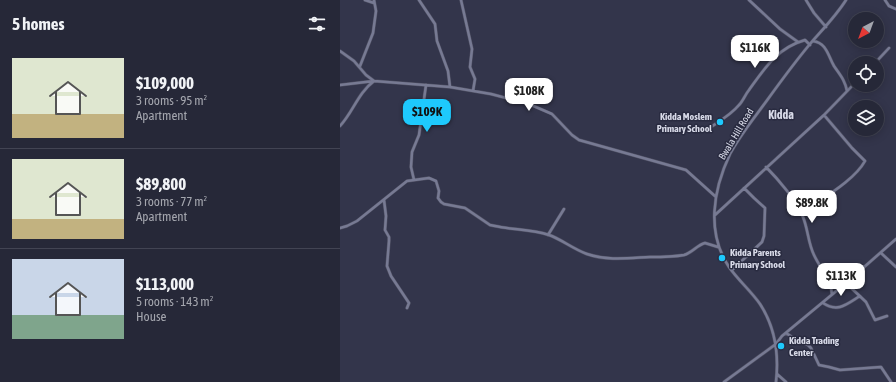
<!DOCTYPE html>
<meta charset="utf-8">
<style>
body{margin:0;font-family:"Asap Condensed",sans-serif;background:#323443;color:#f1f3f6;height:100vh;display:flex;flex-direction:column;font-size:15px;white-space:nowrap}
*{box-sizing:border-box;margin:0}
p{font-size:13px;color:#a4a6ae}
.icon{flex:none;width:22px;height:22px;fill:none;stroke:currentColor;stroke-width:2;stroke-linecap:round;stroke-linejoin:round}
.map{position:relative;flex:1;overflow:hidden}
.side{display:flex;flex-direction:column;background:#262838;width:340px}
.side>*{flex:none}
.needle{width:26px;rotate:221deg}
.fabs{position:absolute;left:508px;top:12px;display:grid;gap:8px}
.fabs a{display:grid;place-items:center;width:36px;height:36px;border-radius:50%;background:#262838;box-shadow:0 2px 10px #0003,0 0 0 1px #424453;font-size:20px}
.price{position:absolute;translate:-50% -34px;padding:0 9px;border-radius:8px;background:#fff;color:#222;font-size:13px;line-height:26px;filter:drop-shadow(0 1px 2px #0008)}
.price::after{content:'';position:absolute;left:50%;top:24px;width:12px;height:9px;margin-left:-6px;background:inherit;clip-path:polygon(0 0,100% 0,50% 100%)}
.price.current{background:#1ec9fd;color:#111}
ul{padding:0;list-style:none}
li{display:flex;align-items:center;gap:12px;height:100px;padding:0 12px}
li+li{border-top:1px solid #424453}
li span{display:grid;place-items:center;flex:none;width:112px;height:80px;border-radius:0px;color:#555}
li>.icon{margin-inline-start:auto}
span .icon{width:48px;height:48px;fill:#fffc;stroke-width:1}
li b{font-size:17px}
h2{display:flex;justify-content:space-between;align-items:center;height:48px;padding:0 12px;font-size:17px}
main{display:flex;flex:1;min-height:0}
.map>svg:first-child{display:block}
.lines{fill:none;stroke-linecap:round;stroke-linejoin:round}
.minor-casing{stroke:#505164;stroke-width:3.5}
.minor{stroke:#777a93;stroke-width:2.5}
.poi-dot{fill:#1ec9fd;stroke:#292b40;stroke-width:1.5}
.labels{text-anchor:middle;dominant-baseline:central;stroke-width:3;stroke-linejoin:round;paint-order:stroke}
.poi-label{font-size:10px;font-weight:bold;fill:#d8dae8;stroke:#292b40;text-anchor:start}
.street-label{font-size:10px;fill:#d8dae8;stroke:#292b40}
.quarter-label{font-size:12px;font-weight:bold;fill:#d8dae8;stroke:#292b40}
</style>
<main>
<section class="side">
<h2>5 homes<svg class="icon" aria-label="filters" viewBox="0 0 24 24"><path d="M4 7h16M4 17h16"/><circle cx="9" cy="7" r="2"/><circle cx="15" cy="17" r="2"/></svg></h2>
<ul>
<li><span style="background:linear-gradient(#dfe7d0 70%,#c2b280 0)"><svg class="icon" aria-label="home" viewBox="0 0 24 24"><path d="M3 11l9-7 9 7M6 9v11h12V9"/></svg></span><div><b>$109,000</b><p>3 rooms · 95 m²</p><p>Apartment</p></div></li>
<li><span style="background:linear-gradient(#dfe7d0 75%,#c2b280 0)"><svg class="icon" aria-label="home" viewBox="0 0 24 24"><path d="M3 11l9-7 9 7M6 9v11h12V9"/></svg></span><div><b>$89,800</b><p>3 rooms · 77 m²</p><p>Apartment</p></div></li>
<li><span style="background:linear-gradient(#c9d6e8 70%,#7fa58c 0)"><svg class="icon" aria-label="home" viewBox="0 0 24 24"><path d="M3 11l9-7 9 7M6 9v11h12V9"/></svg></span><div><b>$113,000</b><p>5 rooms · 143 m²</p><p>House</p></div></li>
</ul>
</section>
<div class="map">
<svg width="556" height="382" viewBox="0 0 556 382">
<rect width="100%" height="100%" fill="#33354b"/>
<g class="lines">
<g class="minor-casing">
<path id="minor" d="M25,0L34,3
M79,0L95,24L97,41L108,71L110,87
M121,0L132,49L130,67L135,79L133,91
M409,0L440,29L458,42
M466,0L474,13L486,27
M545,0L549,6L556,9
M473,41C487,43 488,56 494,66C500,75 505,80 507,91
M0,51L14,61L26,75L34,81L110,87L151,94L189,104L212,114L232,135L239,140L346,170L376,197
M535,63L549,48
M20,66L33,33L36,11L34,0
M0,85L34,81C18,93 13,112 0,126
M363,130L365,131C376,123 390,116 399,105C403,101 405,95 409,90C425,68 437,48 465,40L470,45
M426,167C437,178 458,202 463,217C468,229 468,243 474,255C480,268 491,280 492,294
M74,180L71,167L72,152L79,135L86,85
M44,200L46,216L45,230L49,237V241L47,266L51,276L69,303L67,308
M462,213C481,199 514,181 525,161L512,148L484,115
M375,215L484,115L515,83
M0,228L7,226L17,221L67,181L89,178L96,181L99,191L98,198L101,202L104,204L125,208L150,225L155,226C173,230 191,229 209,235C221,239 233,249 247,254C267,261 289,258 310,257C321,257 333,257 344,255C352,253 357,245 365,243L378,247
M208,235L224,209
M541,253L556,267
M392,270L422,242L424,236L425,208L414,198L404,188
M506,283L526,302L535,320L547,316
M483,303C498,313 507,304 520,296
M446,333L458,341L468,345L471,348L479,365L489,367L500,370L541,367L551,382
M437,374L446,382
M384,382L436,344L442,336L506,283L556,239
M436,382C439,355 435,327 420,304C411,291 398,280 389,267C366,233 373,190 390,154C400,135 415,117 428,99C441,81 455,62 470,44C482,30 496,16 506,0"/>
</g>
<use href="#minor" class="minor"/>
</g>
<g class="poi-dot">
<circle cx="380" cy="122" r="4"/>
<circle cx="382" cy="258" r="4"/>
<circle cx="441" cy="346" r="4"/>
</g>
<g class="labels">
<g class="poi-label">
<text x="372" y="116" text-anchor="end">Kidda Moslem<tspan x="372" dy="12">Primary School</tspan></text>
<text x="390" y="252">Kidda Parents<tspan x="390" dy="12">Primary School</tspan></text>
<text x="449" y="340">Kidda Trading<tspan x="449" dy="12">Center</tspan></text>
</g>
<g class="street-label">
<text transform="translate(396 134) rotate(-59)">Bwala Hill Road</text>
</g>
<g class="quarter-label">
<text x="441" y="115">Kidda</text>
</g>
</g>
</svg>
<div class="fabs">
<a><svg class="needle" viewBox="-14 -14 28 28"><path d="M0-13l5 13h-10z" fill="#e53935"/><path d="M0 13l5-13h-10z" fill="#a4a6ae"/></svg></a>
<a><svg class="icon" aria-label="locate" viewBox="0 0 24 24"><circle cx="12" cy="12" r="6"/><path d="M12 2v4M12 18v4M2 12h4M18 12h4"/></svg></a>
<a><svg class="icon" aria-label="layers" viewBox="0 0 24 24"><path d="M12 4l9 5-9 5-9-5zM3 14l9 5 9-5"/></svg></a>
</div>
<b class="price" style="left:415px;top:69px">$116K</b>
<b class="price" style="left:189px;top:112px">$108K</b>
<b class="price current" style="left:87px;top:133px">$109K</b>
<b class="price" style="left:472px;top:224px">$89.8K</b>
<b class="price" style="left:501px;top:297px">$113K</b>
</div>
</main>
